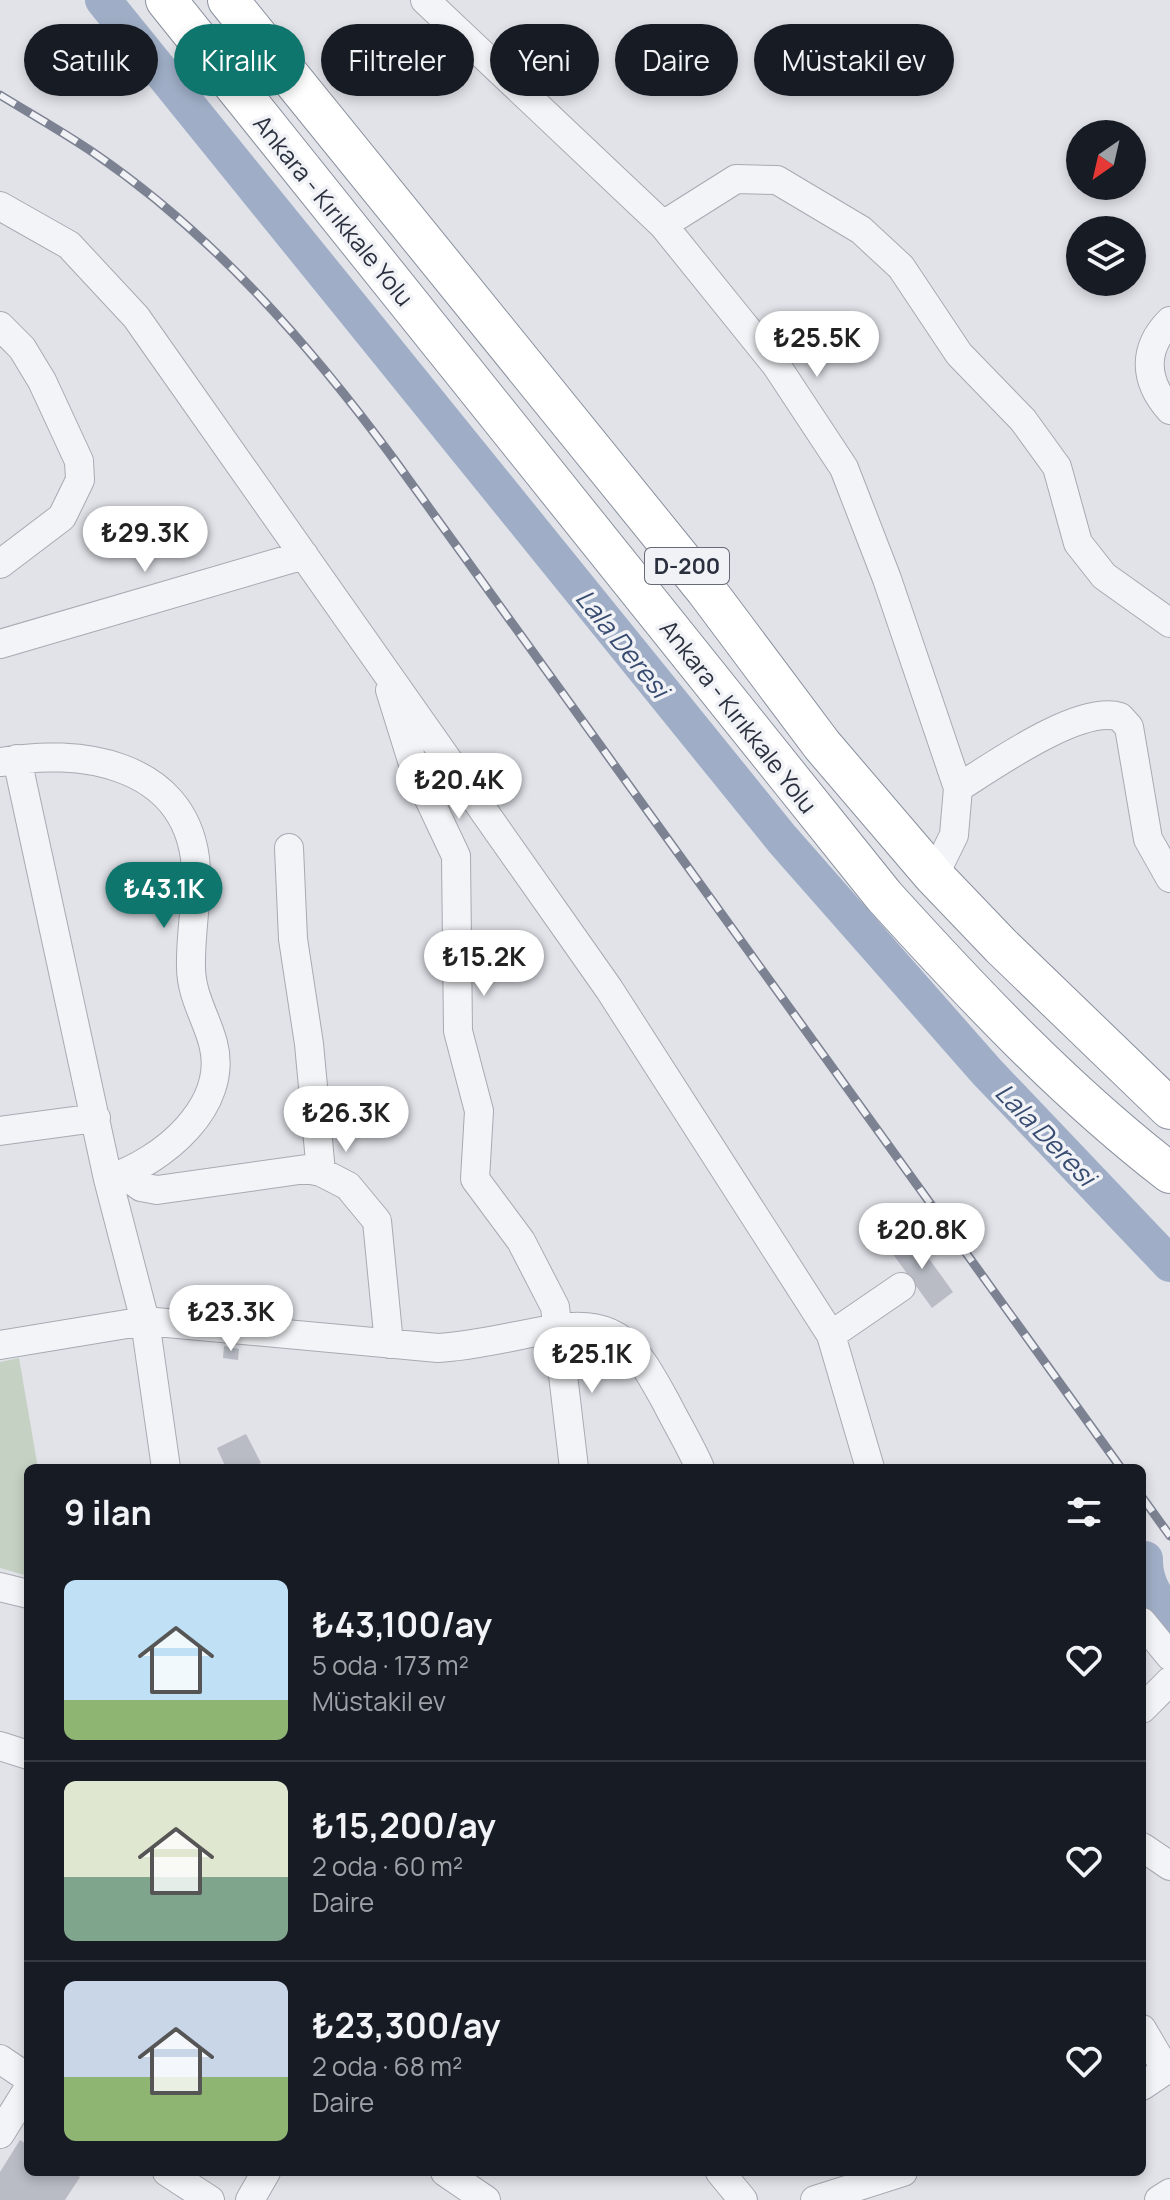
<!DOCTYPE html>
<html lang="tr">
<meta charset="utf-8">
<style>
body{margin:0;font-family:Manrope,sans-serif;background:#242831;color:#f1f3f6;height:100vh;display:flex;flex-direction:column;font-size:30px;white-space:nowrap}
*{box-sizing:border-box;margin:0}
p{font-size:26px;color:#9ea1a6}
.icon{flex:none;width:44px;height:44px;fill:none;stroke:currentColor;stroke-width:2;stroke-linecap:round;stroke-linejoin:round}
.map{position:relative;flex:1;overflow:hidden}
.details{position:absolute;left:24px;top:1464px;width:1122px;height:712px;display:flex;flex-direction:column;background:#171b24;border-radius:12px;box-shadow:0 4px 12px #0003}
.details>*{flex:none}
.banner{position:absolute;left:24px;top:24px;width:1122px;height:72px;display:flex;gap:16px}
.needle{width:52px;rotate:214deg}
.buttons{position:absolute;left:1066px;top:120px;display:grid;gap:16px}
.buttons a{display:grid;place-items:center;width:80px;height:80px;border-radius:50%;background:#171b24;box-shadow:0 4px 12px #0003;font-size:40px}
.price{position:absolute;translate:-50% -68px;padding:0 18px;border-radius:28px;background:#fff;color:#222;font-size:26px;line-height:52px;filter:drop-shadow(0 2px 4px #0008)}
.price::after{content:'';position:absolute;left:50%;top:48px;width:24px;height:18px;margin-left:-12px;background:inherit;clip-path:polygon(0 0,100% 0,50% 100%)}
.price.active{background:#0f766e;color:#fff}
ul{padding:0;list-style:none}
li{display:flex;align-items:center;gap:24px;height:200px;padding:0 40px}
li+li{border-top:2px solid #363941}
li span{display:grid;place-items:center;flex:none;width:224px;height:160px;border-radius:12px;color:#555}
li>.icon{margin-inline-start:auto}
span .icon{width:96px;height:96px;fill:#fffc;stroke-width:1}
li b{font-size:34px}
h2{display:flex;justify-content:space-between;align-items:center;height:96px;padding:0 40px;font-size:34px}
.pill{padding:0 28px;border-radius:36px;background:#171b24;box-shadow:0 4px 12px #0003;font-size:28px;line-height:72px}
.pill.active{background:#0f766e;color:#fff}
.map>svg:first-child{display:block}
.green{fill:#c5d2c3}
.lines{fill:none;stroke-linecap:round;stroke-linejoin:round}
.river{stroke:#9faec6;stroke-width:36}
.building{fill:#b9bcc5}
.minor-casing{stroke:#a7aab3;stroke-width:30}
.highway-casing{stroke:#89909e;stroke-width:42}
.minor{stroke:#f3f4f7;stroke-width:28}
.highway{stroke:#fff;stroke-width:40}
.rail-casing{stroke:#7c8291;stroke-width:9}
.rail{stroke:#f0f2f6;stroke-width:6;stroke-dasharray:18;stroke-linecap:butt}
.labels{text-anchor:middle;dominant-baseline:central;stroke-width:7;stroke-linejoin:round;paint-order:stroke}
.shield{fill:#f0f2f6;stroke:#666a76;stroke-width:2}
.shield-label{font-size:22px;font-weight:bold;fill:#2b303f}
.street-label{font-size:24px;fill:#2b303f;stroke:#f0f2f6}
.water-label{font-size:26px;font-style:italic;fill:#384b70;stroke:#f0f2f6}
</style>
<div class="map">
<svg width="1170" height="2200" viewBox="0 0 1170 2200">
<rect width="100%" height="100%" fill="#e1e3e9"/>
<path class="green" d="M19,1358L38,1468H28V1576L0,1568V1362Z"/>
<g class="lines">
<path class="river" d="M103,0L782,839L987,1072L1170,1264
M1145,1559C1144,1581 1156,1600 1170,1616"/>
</g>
<path class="building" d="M912,1235L953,1292L932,1308L890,1250Z
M224,1346L239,1349L238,1360L223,1358Z
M246,1434L261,1463L250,1468H226L217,1448Z
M20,2140L28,2145V2172H71L80,2177L65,2200H0V2172Z"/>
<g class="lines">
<g class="minor-casing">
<path id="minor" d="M425,0L663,225L776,365L844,468L887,579L958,788L954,835L934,876
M0,206L69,245L136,317L609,989L831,1335L870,1468
M663,225L736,179L777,180L861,230L901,267L959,354L1023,420L1057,467L1078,543L1104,576L1170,623
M1170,321C1142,349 1144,381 1170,410
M0,326L22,348L42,381L79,461L80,480L62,517L0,564
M0,644L304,555
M390,690L414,767L456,856L458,1031L479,1111L475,1179L521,1241L555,1307L574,1468
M17,759L108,1179L145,1321L166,1468
M1,762C78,748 182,762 195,858C199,893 190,931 191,967C191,995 206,1017 213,1043C230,1106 162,1162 108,1179
M958,788C993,766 1080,704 1120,717L1129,727L1148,839L1170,878
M289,848L293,939L309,1044L321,1172
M0,1131L96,1118
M123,1174L141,1187L157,1190L306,1169L321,1172L348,1186L377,1221L389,1344
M831,1335L901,1287
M0,1345L145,1321L438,1348C478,1346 515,1335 554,1329C621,1318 637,1350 666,1402C677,1424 690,1445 700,1468
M0,1587L28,1594
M1142,1622L1170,1656
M1142,1709L1170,1681
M0,1746L28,1755
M1142,1847L1170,1866
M1142,2029L1166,2070
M0,2059L28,2078
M1142,2086L1170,2067
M0,2134L28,2089
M167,2172L210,2200
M445,2172L486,2200
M720,2172L743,2200
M250,2200L266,2172
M815,2200L903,2172
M1159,2200L1170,2193"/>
</g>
<g class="highway-casing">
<path id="highway" d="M166,0L884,896C973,994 1064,1091 1170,1173
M228,0L706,590L822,745L934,876L1001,946L1170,1109"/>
</g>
<use href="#minor" class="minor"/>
<use href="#highway" class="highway"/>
<g class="rail-casing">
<path id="rail" d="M0,95C31,114 63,132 94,153C214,235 310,345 396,462L1121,1468
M1142,1497L1170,1536"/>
</g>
<use href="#rail" class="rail"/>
</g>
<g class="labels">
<rect class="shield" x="645" y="548" width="84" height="36" rx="6"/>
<g class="shield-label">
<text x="687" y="566">D-200</text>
</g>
<g class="street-label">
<text transform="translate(334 210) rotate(51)">Ankara - Kırıkkale Yolu</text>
<text transform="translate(739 716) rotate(52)">Ankara - Kırıkkale Yolu</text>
</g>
<g class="water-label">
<text transform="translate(623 643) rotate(51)">Lala Deresi</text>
<text transform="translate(1046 1134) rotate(46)">Lala Deresi</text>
</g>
</g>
</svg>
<div class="buttons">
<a><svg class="needle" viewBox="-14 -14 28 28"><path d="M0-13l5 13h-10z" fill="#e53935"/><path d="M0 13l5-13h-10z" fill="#9ea1a6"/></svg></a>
<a><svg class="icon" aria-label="layers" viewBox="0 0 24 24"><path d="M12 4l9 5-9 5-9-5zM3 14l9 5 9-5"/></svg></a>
</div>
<b class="price" style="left:817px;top:379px">₺25.5K</b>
<b class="price" style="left:145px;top:574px">₺29.3K</b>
<b class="price" style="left:459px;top:821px">₺20.4K</b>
<b class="price active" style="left:164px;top:930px">₺43.1K</b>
<b class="price" style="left:484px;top:998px">₺15.2K</b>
<b class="price" style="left:346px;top:1154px">₺26.3K</b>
<b class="price" style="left:922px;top:1271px">₺20.8K</b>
<b class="price" style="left:231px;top:1353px">₺23.3K</b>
<b class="price" style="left:592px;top:1395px">₺25.1K</b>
<div class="banner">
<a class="pill">Satılık</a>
<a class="pill active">Kiralık</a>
<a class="pill">Filtreler</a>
<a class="pill">Yeni</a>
<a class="pill">Daire</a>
<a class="pill">Müstakil ev</a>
</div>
<section class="details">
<h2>9 ilan<svg class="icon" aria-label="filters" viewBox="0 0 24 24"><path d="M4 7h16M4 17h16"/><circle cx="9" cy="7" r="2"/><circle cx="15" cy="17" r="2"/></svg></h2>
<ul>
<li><span style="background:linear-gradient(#bfe0f5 75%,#8fb573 0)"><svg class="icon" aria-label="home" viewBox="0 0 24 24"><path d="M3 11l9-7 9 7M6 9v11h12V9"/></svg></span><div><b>₺43,100/ay</b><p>5 oda · 173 m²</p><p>Müstakil ev</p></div><svg class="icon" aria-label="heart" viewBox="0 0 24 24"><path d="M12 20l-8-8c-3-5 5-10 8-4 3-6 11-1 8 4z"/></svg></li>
<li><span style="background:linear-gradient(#dfe7d0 60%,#7fa58c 0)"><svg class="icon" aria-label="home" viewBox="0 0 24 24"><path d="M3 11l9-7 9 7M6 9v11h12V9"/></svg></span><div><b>₺15,200/ay</b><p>2 oda · 60 m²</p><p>Daire</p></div><svg class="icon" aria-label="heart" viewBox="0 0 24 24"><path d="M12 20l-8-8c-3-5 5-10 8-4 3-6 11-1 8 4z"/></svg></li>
<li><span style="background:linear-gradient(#c9d6e8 60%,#8fb573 0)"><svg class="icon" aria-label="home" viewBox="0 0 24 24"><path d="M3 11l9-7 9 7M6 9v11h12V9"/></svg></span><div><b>₺23,300/ay</b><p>2 oda · 68 m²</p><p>Daire</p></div><svg class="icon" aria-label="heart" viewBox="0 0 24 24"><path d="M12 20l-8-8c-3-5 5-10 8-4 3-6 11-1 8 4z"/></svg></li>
</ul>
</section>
</div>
